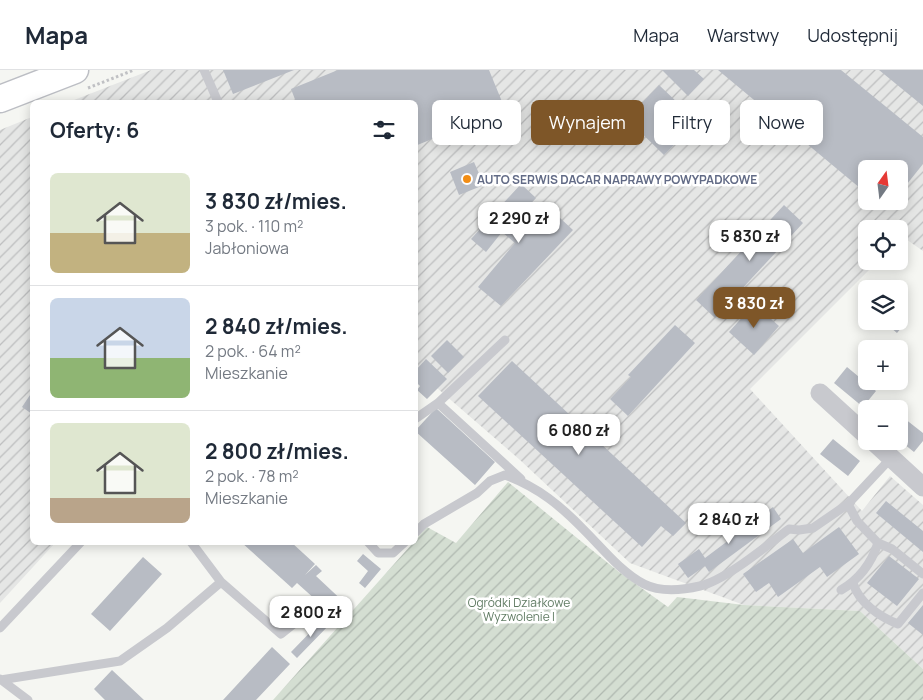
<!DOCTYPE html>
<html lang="pl">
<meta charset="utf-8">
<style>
body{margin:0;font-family:Manrope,sans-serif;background:#f6f6f7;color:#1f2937;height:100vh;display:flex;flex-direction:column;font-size:19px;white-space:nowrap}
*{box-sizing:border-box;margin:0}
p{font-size:16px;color:#747a83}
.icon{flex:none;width:28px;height:28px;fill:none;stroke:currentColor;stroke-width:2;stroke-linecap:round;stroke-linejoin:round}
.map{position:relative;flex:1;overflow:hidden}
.side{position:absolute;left:30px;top:30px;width:388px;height:445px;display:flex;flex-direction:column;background:#fff;border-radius:8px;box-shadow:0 2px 12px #0003}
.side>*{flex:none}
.top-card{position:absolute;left:432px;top:30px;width:415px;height:45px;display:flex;gap:10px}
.needle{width:32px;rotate:14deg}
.tools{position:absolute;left:858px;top:90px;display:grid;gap:10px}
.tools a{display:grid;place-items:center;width:50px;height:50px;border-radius:8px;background:#fff;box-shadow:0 2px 12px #0003;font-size:25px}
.price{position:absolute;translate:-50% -42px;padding:0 11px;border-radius:10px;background:#fff;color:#222;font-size:16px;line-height:32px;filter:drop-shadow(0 1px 2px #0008)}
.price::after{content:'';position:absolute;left:50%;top:30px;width:15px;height:11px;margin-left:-8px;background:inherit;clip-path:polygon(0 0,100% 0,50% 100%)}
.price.selected{background:#7e5628;color:#fff}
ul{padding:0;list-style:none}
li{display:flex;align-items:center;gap:15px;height:125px;padding:0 20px}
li+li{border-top:1px solid #e0e1e3}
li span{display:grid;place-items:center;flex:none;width:140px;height:100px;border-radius:8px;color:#555}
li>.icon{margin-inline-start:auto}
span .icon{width:60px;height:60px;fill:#fffc;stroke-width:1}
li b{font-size:21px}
h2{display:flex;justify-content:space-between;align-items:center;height:60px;padding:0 20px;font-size:21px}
.tag{padding:0 18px;border-radius:8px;background:#fff;box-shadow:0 2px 12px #0003;font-size:18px;line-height:45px}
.tag.selected{background:#7e5628;color:#fff}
header{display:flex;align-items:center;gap:30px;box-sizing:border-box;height:70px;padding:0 25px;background:#fff;border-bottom:1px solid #e0e1e3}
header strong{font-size:24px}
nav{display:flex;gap:28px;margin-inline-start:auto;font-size:18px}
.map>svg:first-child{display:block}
.industrial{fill:url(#industrial-furrows);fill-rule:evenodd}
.garden{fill:url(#garden-furrows)}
.building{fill:#b8bcc4}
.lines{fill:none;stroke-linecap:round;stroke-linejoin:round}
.secondary-casing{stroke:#bcbec4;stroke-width:29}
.path{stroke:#c0c1c4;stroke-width:3;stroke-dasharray:2.5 2.5;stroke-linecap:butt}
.lane{stroke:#c8c9ce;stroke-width:9}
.street{stroke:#c8c9ce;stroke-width:19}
.secondary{stroke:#fff;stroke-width:26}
.poi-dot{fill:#f28d15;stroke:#fff;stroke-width:2}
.labels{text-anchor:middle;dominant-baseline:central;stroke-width:5;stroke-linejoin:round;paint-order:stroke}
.poi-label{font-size:12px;font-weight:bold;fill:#626b86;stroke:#fff;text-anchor:start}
.park-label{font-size:12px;fill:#617c64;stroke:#fff}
</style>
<header>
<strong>Mapa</strong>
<nav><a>Mapa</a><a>Warstwy</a><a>Udostępnij</a></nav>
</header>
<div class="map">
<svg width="923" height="630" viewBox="0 0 923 630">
<defs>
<pattern id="industrial-furrows" width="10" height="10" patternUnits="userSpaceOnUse" patternTransform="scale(1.25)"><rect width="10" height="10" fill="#e5e6e5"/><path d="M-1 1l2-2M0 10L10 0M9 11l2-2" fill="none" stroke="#bdbebf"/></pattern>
<pattern id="garden-furrows" width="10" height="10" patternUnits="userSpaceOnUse" patternTransform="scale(1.25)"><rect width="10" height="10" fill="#d4ded2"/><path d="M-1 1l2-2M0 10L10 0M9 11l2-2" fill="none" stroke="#afb8b0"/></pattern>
</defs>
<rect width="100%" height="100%" fill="#f5f6f2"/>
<path class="industrial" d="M151,0H923V181L903,167L899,171V159H866V191H878L750,319L862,441L890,406L923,435V599L860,541L744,535L630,493L520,390L415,299V32H69ZM866,99H899V131H866Z
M32,47V472L55,473L0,533V60Z"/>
<path class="garden" d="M508,412L619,502L668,537L677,527L744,535L860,541L923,599V630H273L427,457L456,473Z"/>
<path class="building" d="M223,0H294L233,24Z
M338,0H489L505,39L415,76V32H296L291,19Z
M662,0H694L704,9L688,26Z
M718,0H841L923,67V94L899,124V99H866V123Z
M879,0H923V36Z
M659,15L680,35L667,48L684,65L664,85L627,49Z
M474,92L484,115L459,125L450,102Z
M521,114L536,128L515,150L526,160L547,136L573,160L501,236L478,217L515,173L502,162L486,182L471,169Z
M877,131H893L886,139Z
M784,135L803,153L715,248L696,230Z
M754,234L779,256L754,285L729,262Z
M899,244L907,251L897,263L883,251H899Z
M675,255L695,273L628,346L610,329L631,307L628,305Z
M447,270L464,287L448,303L431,286Z
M426,289L447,309L427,329L417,320L420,316L415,311V301Z
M512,291L686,453L673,466L661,456L642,477L478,326Z
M847,297L876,321L863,337L834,313Z
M32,322V344L22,337Z
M436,338L495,392L475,415L415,361Z
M900,345L923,363V371L914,382L899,370V346Z
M833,369L860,391L848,406L820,384Z
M886,431L923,461V482L876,443Z
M773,437L781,449L709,502L705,496L688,508L678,494L699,479L705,488Z
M839,457L859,484L827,507L820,497L778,527L769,513L756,522L743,504L793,469L803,483Z
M241,472H291L315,494L305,505L316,495L322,501L316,506L348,536L336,548L297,513L292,518Z
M363,484L381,499L365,518L359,513L368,501L357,491Z
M889,486L919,509L897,536L867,513Z
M143,487L162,504L110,561L91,544Z
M923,535V565L908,553Z
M325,547L331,553L297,588L291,582Z
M272,577L290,594L256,630H223Z
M112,600L144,630H105L94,619Z"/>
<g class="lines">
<g class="secondary-casing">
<path id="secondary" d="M0,29L75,0"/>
</g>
<path class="path" d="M88,18L134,0"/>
<path class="lane" d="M204,0L218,32
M438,333L521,409
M415,349L438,333L505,270
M415,463L424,454L477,423L490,411L505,405C538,417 561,436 585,461C603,479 621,502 644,514C660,522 683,520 700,516C726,510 766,476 789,459L799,460L813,458L848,434L891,388
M368,472L378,483H393L405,472
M878,473L892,479L923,504
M221,512L281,564L311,540
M853,513C859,533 880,547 898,554L923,523
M841,520C860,509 871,494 878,473L857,451L848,434
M0,558L81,472
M0,609L28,630
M0,610L120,591L167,558L221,512L191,472"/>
<path class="street" d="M820,323L866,365
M873,371L923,417"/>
<use href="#secondary" class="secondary"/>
</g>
<circle class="poi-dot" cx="467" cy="109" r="5"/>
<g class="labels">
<g class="poi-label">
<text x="477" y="109">AUTO SERWIS DACAR NAPRAWY POWYPADKOWE</text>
</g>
<g class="park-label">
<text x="519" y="532">Ogródki Działkowe<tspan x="519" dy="14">Wyzwolenie I</tspan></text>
</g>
</g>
</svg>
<div class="tools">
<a><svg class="needle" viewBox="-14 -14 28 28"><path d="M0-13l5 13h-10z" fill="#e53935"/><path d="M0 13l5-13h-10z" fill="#747a83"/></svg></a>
<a><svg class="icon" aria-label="locate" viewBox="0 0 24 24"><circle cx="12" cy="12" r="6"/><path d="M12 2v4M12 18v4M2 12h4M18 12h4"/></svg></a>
<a><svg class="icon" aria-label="layers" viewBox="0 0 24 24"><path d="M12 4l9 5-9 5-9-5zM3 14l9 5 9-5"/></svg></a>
<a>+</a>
<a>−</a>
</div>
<b class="price" style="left:519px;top:174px">2 290 zł</b>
<b class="price" style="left:750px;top:192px">5 830 zł</b>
<b class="price selected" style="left:754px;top:259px">3 830 zł</b>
<b class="price" style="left:579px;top:386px">6 080 zł</b>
<b class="price" style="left:729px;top:475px">2 840 zł</b>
<b class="price" style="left:311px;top:568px">2 800 zł</b>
<div class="top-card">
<a class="tag">Kupno</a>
<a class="tag selected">Wynajem</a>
<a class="tag">Filtry</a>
<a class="tag">Nowe</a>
</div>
<section class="side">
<h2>Oferty: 6<svg class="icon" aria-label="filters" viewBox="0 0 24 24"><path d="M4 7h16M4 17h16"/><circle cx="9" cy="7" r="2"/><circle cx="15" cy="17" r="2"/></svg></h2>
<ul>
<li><span style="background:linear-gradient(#dfe7d0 60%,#c2b280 0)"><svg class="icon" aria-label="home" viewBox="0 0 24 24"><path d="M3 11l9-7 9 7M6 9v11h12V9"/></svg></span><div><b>3 830 zł/mies.</b><p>3 pok. · 110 m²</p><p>Jabłoniowa</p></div></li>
<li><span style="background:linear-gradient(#c9d6e8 60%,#8fb573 0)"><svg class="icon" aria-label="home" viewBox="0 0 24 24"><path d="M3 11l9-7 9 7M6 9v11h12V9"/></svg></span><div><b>2 840 zł/mies.</b><p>2 pok. · 64 m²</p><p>Mieszkanie</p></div></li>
<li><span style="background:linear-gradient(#dfe7d0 75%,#b9a48a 0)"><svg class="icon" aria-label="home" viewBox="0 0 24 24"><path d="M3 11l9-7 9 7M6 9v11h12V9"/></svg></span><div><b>2 800 zł/mies.</b><p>2 pok. · 78 m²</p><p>Mieszkanie</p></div></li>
</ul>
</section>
</div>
